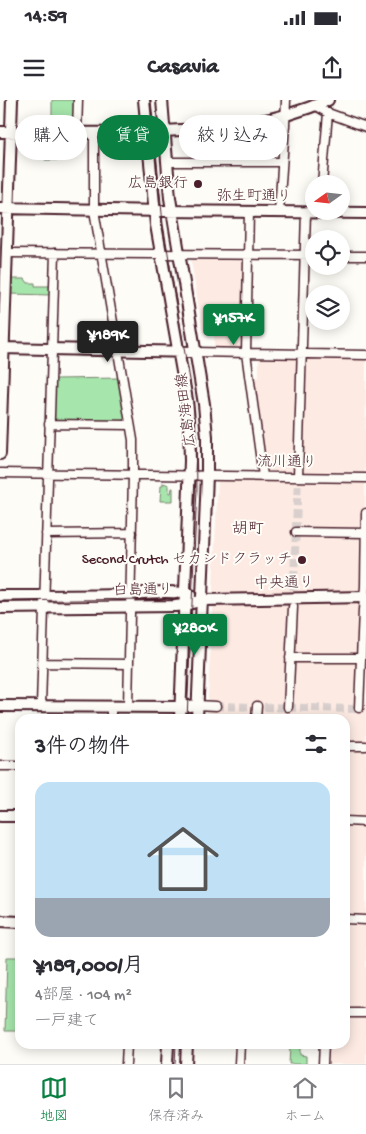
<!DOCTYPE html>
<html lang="ja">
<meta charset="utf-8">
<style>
body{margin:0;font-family:"Gochi Hand","Klee One",sans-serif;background:#f2f2f3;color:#2b2b33;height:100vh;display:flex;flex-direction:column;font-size:19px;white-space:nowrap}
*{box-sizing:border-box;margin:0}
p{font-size:16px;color:#7c7c81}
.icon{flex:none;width:28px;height:28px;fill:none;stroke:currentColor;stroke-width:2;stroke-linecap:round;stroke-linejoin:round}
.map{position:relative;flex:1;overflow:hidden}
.side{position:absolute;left:15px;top:614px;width:335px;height:335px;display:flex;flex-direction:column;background:#fff;border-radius:15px;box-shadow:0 2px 12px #0003}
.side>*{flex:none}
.banner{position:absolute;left:15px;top:15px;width:336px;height:45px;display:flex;gap:10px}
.needle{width:32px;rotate:255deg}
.tools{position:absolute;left:305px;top:75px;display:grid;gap:10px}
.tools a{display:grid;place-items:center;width:45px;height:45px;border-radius:50%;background:#fff;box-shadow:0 2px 12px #0003;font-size:25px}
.price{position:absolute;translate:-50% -42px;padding:0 11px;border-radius:5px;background:#0b8043;color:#fff;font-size:16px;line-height:32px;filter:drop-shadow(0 1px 2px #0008)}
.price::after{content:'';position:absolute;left:50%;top:30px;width:15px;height:11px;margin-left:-8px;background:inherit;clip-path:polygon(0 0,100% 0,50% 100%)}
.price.current{background:#222;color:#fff}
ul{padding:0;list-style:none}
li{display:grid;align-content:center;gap:10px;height:265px;padding:0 20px}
li span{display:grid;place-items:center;height:155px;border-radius:15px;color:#555}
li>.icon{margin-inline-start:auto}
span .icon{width:90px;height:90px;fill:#fffc;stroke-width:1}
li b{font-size:21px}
h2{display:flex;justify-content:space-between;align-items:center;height:60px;padding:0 20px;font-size:21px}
.pill{padding:0 18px;border-radius:22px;background:#fff;box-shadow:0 2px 12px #0003;font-size:18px;line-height:45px}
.pill.current{background:#0b8043;color:#fff}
.status{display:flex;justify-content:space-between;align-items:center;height:35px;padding:0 25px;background:#fff;direction:ltr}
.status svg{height:14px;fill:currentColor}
header{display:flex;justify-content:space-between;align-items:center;height:65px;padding:0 20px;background:#fff;font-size:22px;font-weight:700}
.tab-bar{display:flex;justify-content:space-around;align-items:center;height:70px;border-top:1px solid #e1e1e2;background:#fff;font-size:14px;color:#7c7c81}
.tab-bar a{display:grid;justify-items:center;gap:2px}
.tab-bar .current{color:#0b8043}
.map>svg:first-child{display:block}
.built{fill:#fdebe3}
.green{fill:#a6e5ac;stroke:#78826c}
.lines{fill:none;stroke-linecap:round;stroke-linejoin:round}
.street-tunnel{stroke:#d9d0ce;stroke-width:8;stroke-dasharray:8 4;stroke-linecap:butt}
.street-casing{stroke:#4a1f2b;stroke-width:11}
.secondary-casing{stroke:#4a1f2b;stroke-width:14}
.street{stroke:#fdfcf7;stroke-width:8}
.secondary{stroke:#fdfcf7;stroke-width:10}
.tram{stroke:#4a1f2b;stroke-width:1}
.poi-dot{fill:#4a1f2b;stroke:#fdfcf7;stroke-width:2}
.labels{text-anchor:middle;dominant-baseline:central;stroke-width:4;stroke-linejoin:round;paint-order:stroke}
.poi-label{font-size:15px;fill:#4a1f2b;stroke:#fdfcf7;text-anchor:end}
.street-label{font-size:15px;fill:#4a1f2b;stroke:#fdfcf7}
.neighbourhood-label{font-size:16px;fill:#4a1f2b;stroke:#fdfcf7}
</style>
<div class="status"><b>14:59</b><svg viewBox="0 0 49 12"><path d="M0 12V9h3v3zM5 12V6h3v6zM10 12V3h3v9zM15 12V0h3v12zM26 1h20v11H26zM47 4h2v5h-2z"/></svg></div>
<header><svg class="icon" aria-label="menu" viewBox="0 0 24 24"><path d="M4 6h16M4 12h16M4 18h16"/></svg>Casavia<svg class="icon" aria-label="share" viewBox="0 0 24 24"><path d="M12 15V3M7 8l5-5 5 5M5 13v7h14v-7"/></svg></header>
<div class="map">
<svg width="366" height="964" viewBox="0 0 366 964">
<rect width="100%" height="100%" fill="#fdfcf7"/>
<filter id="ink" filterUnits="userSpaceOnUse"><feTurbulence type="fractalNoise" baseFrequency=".02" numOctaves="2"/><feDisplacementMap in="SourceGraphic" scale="10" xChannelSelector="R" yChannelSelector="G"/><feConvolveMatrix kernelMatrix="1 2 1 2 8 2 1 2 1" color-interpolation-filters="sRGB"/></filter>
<g filter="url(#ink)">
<path class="built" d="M194,158L242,159L245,162L243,245L240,247H214V231L203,233L191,161Z
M259,255L366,256L365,434H366V964H323L324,944H345V619H207L218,377L264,378L252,277H259Z"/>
<path class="green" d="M52,0H75V25L72,28L52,27Z
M38,48H57V60H45V58H38Z
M11,179H25L28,183H35V186H50V195L10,194Z
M120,278L126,320L124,323L55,321L54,319L55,279Z
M163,383L169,385V393H171L172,388H173V401H160L161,386H163Z
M7,857H20V931H5Z
M290,947L300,948V955L306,956V964H289Z"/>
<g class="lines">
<path class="street-tunnel" d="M293,502L298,377
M216,606L356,609"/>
<g class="street-casing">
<path id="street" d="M316,6L328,13L366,27
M77,33L78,0
M94,33V110L133,340V374L128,607
M167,62H282
M322,84L328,13
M249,112L246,253L263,376
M279,112L285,25L286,0
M7,153L314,155
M341,156H366
M195,252L366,255
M49,324L130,325
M0,373L366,378
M298,377L306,112
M296,432L366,433
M46,434L132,433
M290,558H361
M42,563L129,564
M197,605L216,606
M41,606L55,153
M288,607L293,507
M359,608L363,510L365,486L366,413
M111,619V606
M256,619L257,606
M345,646H366
M0,666H20
M345,721L366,722
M345,819L366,820
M345,913H366
M126,964L127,944
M239,964L240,944
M323,964L324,944"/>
</g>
<g class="secondary-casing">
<path id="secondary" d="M144,0L156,125L187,300L189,320L190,361L180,619
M162,0L170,98L204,304L207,337V375L197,619
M0,32C55,33 110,34 164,31C222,28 274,24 328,0
M0,108L164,111L366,113
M0,248L195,252
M0,354L12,0
M0,496C40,496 80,496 120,495C139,494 173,489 190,495
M0,508L175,506L185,505L203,500L366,497
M0,606L180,607L197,605
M0,716H20
M0,821L20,822
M167,964L168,944
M186,964L187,944"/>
</g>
<use href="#street" class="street"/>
<use href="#secondary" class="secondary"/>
<path class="tram" d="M151,0L163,124L193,301L196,333L197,388L187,619
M0,501L152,499
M175,964L176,944"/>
</g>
</g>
<g class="poi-dot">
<circle cx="198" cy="84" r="5"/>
<circle cx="302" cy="460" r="5"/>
</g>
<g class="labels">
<g class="poi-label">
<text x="188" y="84">広島銀行</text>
<text x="292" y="460">Second Crutch セカンドクラッチ</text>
</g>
<g class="street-label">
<text x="254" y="97">弥生町通り</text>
<text transform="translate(187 310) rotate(-97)">広島海田線</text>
<text transform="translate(287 363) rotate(1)">流川通り</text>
<text transform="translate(284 484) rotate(-1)">中央通り</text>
<text transform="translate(143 491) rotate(-1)">白島通り</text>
</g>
<g class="neighbourhood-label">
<text x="248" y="430">胡町</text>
</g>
</g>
</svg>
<div class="tools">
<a><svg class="needle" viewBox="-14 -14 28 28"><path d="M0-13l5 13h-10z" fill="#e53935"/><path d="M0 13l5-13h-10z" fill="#7c7c81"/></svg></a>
<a><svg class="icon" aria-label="locate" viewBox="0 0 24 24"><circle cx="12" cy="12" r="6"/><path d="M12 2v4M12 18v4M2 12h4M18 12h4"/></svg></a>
<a><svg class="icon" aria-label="layers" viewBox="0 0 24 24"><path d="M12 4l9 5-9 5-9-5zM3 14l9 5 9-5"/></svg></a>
</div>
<b class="price" style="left:234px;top:246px">¥157K</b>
<b class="price current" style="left:108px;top:263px">¥189K</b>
<b class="price" style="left:195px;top:556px">¥280K</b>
<div class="banner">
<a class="pill">購入</a>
<a class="pill current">賃貸</a>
<a class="pill">絞り込み</a>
</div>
<section class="side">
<h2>3件の物件<svg class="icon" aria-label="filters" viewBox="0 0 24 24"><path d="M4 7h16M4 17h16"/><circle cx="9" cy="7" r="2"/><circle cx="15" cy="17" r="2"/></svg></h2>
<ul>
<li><span style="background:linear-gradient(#bfe0f5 75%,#9aa5b1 0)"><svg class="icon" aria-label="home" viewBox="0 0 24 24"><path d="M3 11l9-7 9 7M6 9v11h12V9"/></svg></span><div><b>¥189,000/月</b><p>4部屋 · 104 m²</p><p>一戸建て</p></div></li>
</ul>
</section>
</div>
<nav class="tab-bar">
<a class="current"><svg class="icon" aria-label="map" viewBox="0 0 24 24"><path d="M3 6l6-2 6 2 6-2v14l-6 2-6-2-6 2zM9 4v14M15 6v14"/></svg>地図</a>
<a><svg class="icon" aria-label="saved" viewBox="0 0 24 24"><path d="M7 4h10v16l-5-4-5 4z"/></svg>保存済み</a>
<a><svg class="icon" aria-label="home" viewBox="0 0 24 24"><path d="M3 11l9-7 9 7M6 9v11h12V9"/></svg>ホーム</a>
</nav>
